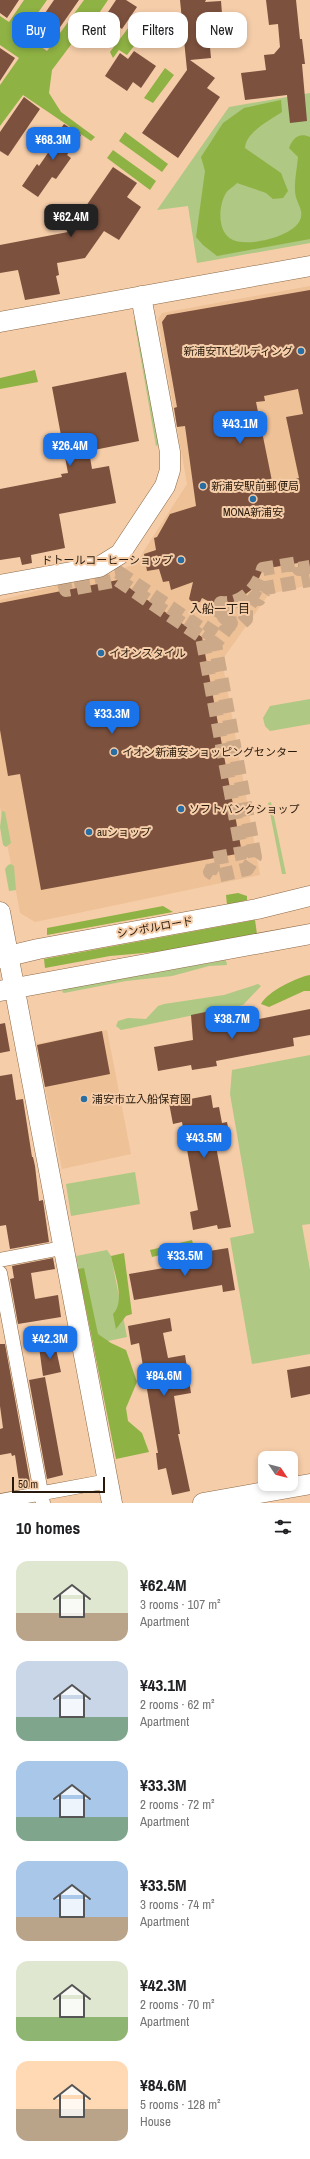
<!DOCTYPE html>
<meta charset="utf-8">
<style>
body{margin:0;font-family:"Archivo Narrow","Noto Sans JP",sans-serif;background:#f2f2f2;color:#202124;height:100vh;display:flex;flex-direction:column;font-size:15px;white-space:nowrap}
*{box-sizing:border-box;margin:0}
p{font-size:13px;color:#757577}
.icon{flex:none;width:22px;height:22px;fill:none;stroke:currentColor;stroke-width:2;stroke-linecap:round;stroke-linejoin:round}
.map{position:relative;height:1503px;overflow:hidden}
.details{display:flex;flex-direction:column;background:#fff;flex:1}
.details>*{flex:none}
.hud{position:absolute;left:12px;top:12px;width:286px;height:36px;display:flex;gap:8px}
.needle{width:26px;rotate:125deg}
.controls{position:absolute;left:258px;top:1451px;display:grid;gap:8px}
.controls a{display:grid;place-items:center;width:40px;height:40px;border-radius:8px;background:#fff;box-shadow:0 2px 6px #0003;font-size:20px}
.scale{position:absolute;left:12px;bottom:10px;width:93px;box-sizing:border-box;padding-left:4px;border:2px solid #27190b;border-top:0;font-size:11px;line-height:14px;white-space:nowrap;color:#27190b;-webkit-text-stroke:3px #f5cda9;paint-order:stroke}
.price{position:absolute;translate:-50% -34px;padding:0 9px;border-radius:8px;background:#1a73e8;color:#fff;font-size:13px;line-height:26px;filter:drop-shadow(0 1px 2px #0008)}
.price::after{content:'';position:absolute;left:50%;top:24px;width:12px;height:9px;margin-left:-6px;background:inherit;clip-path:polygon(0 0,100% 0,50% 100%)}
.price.active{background:#222;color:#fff}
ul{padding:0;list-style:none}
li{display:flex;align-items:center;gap:12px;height:100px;padding:0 16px}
li span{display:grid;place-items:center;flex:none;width:112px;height:80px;border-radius:12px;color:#555}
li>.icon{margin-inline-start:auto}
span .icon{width:48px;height:48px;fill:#fffc;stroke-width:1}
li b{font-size:17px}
h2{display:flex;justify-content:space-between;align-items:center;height:48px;padding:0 16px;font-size:17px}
.chip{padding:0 14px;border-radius:12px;background:#fff;box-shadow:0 2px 6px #0003;font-size:14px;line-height:36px}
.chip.active{background:#1a73e8;color:#fff}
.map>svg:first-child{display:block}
.built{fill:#eec197}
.green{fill:#afc883}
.forest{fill:#8fb244}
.building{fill:#7c513e;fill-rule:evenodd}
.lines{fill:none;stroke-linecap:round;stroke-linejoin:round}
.street-tunnel{stroke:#cca989;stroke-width:14;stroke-dasharray:14 7;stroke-linecap:butt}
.street-casing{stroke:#8b6947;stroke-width:15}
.secondary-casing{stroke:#8b6947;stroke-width:21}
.street{stroke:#fff;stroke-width:14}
.secondary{stroke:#fff;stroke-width:20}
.poi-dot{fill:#286ea3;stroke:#f5cda9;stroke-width:1.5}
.labels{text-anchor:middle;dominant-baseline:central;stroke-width:4;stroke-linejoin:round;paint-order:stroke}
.poi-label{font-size:11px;fill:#27190b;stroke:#f5cda9;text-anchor:start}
.street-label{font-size:11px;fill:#27190b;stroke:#f5cda9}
.neighbourhood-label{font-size:12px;fill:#27190b;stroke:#f5cda9}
</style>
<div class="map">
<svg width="310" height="1503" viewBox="0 0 310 1503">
<rect width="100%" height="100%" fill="#f5cda9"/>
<path class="built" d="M310,286V585L269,594L222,660L260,875L35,922L20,913L0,806V600L120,570L136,563L187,484L158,319L162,313Z
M107,1030L131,1154L62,1169L36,1044Z"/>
<path class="green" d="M310,93V243L197,263L188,206L157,210L229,107Z
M134,320H137L159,445L156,446Z
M310,699V724L270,731L265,726L263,718L270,706Z
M271,802L286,874H282L268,803Z
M2,811L5,812L11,843L6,847L3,845L0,827Z
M11,864L14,866L16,890L9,891L5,869L8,865Z
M226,960L227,965L209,966L172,976L126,981L64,993L62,992L63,989Z
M258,984L261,986L243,1005L121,1030L116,1026L118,1021L128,1018L146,1019L158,1006L164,1004L224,995Z
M310,1055V1224L302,1225L310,1270V1354L252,1364L230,1238L254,1233L230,1094L232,1070Z
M135,1172L140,1204L71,1216L66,1184Z
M107,1250L111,1256L127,1337L94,1344L76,1256Z"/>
<path class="forest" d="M24,0H47L23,34L47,51L84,0H108L78,44L73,42L52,70L49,93L61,112L95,137L91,141L23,95L0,126V85L19,58L0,45V16L9,22Z
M138,15L144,19L130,36L134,46L127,55L119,50L113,58L110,52Z
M165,68L174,75L153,103L144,98Z
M281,100L282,112C270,120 246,132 245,148L281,173L288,191L283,198L273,199L266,193L237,183C234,186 228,190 226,193C218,206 217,233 233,240C248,247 293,237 300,220C304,211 298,205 296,197C293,185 297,170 298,157L289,148C293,138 299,132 310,137V239L217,256L203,245L196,237L205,171L201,157L223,123L244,108Z
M125,132L168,164L162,172L119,141Z
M113,150L156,181L150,190L107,158Z
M35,370L38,382L0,389V378Z
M238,893L247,896V900L227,905L226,895Z
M163,906L173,912L47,935V928Z
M255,920L257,934L166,951L110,956L45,968L44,959Z
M310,975V991H304L269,1007L261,1004C267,992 297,977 310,975Z
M192,1240L194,1247L152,1257L150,1250Z
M124,1253L132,1314L126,1316L116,1329L113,1314C126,1301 114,1273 111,1256Z
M84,1268L98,1334L111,1343L126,1350L137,1382L126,1408L128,1421L142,1433L149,1452L116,1459L78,1269Z"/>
<path class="building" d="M0,0H19L7,18L0,13Z
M54,0H79L49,43L32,32Z
M116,0H126L137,7L122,29L118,26L104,45L89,34L103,13L106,15Z
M180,0H206L205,2L221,1L224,39H216L217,47H210L211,58L190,60L215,78L207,88L220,97L178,158L142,133L187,70Z
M266,0H296L300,39H302L305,64H302L307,121L290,123L287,95L245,100L241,73L266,70L264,55L274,54L280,47L278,24L269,25Z
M0,48L15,58L0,81Z
M134,51L156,66L141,88L133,82L127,91L105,76L120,53L128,59Z
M24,97L40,109L8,156L0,151V132Z
M64,124L81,135L67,155L71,158L56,179L52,177L38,197L22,186L37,164L39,166L52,147L49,145Z
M113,167L137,183L127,197L141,207L119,240L104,231L85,258L57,263L59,275L56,276L60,294L25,300L18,270L0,273V245L68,232Z
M310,290V567L299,569L298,563L263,569L255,587L238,600L228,604L210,602L202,598L200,602L193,603L189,599L193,582L171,590L169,581L163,582L159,569L147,571L144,554L156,550L154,538L157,537L170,514L196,506L185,426L177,427L174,408L177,407L162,322L167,315ZM298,389L303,414L286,417L299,478L273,486L256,402L265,401L264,396Z
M126,372L139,441L89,451L92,469L109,466L116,503L59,514L65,548L31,555L32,563L22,565L20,557L0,560V489L62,477L61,474L68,473L52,387Z
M118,580L202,637L242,853L41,890L20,774L8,776L0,730V603Z
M310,1009V1035L293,1038L294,1046L216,1061L217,1066L192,1070L191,1065L158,1071L154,1047L193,1040L191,1015L210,1011L213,1028Z
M5,1023L10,1051L0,1053V1024Z
M102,1031L110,1074L45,1087L37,1045Z
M12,1074L16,1100L23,1099L32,1157H33L35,1166L39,1201L43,1200L49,1242L10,1249L6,1225L0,1226V1076Z
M211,1095L213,1108L219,1107L222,1123L227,1122L230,1139L215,1141L231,1227L218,1229L217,1225L193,1230L190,1212L198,1210L182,1122L173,1124L169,1103Z
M228,1248L235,1290L223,1292L222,1285L134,1300L129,1274L210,1260L209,1251Z
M53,1258L55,1269L31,1273L35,1299L58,1295L61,1317L18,1324L10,1279L14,1278L12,1266Z
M170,1318L172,1331L163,1333L168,1358L185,1355L191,1393L174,1396L180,1434H178L190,1491L172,1495L166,1468L158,1470L156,1453H158L139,1343L131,1345L128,1326Z
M0,1344H5L31,1487L20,1489L15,1455L12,1456L11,1453L0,1455V1429L3,1428L0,1406Z
M55,1344L61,1372L43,1376L39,1347Z
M310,1366V1394L291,1398L287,1370Z
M45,1377L63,1475L47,1479L29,1380Z"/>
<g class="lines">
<path class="street-tunnel" d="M310,567L299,569L298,563L263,569C258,588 242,605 221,603L224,617L231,623L241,624L246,619V610L255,597L259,599L266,588L310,580
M118,572L208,633L222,612L224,617L231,623L215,644L255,857L247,869L216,876L210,872L213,867L211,859L242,853L202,637L118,580L66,590L64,583Z"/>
<g class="street-casing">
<path id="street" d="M0,1260L62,1248
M0,1273L43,1503
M0,1501L108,1481"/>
</g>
<g class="secondary-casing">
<path id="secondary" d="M0,322L310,266
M0,585L99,567L120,554L165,486L170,470V452L141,296
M0,912L112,1503
M0,958L38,949L257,909L310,896
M0,991L310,934
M203,1503L310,1484"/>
</g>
<use href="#street" class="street"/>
<use href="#secondary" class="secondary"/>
</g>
<g class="poi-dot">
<circle cx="301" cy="351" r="4"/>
<circle cx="203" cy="486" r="4"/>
<circle cx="253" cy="499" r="4"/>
<circle cx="181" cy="560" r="4"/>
<circle cx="101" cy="653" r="4"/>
<circle cx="114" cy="752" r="4"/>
<circle cx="181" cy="809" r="4"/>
<circle cx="89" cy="832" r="4"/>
<circle cx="84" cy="1099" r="4"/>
</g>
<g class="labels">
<g class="poi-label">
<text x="293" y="351" text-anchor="end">新浦安TKビルディング</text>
<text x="211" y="486">新浦安駅前郵便局</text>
<text x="253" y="512" text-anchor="middle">MONA新浦安</text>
<text x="173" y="560" text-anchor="end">ドトールコーヒーショップ</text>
<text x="109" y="653">イオンスタイル</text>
<text x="122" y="752">イオン新浦安ショッピングセンター</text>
<text x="189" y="809">ソフトバンクショップ</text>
<text x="97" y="832">auショップ</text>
<text x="92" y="1099">浦安市立入船保育園</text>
</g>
<g class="street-label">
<text transform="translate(155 927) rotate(-10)">シンボルロード</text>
</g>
<g class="neighbourhood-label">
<text x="220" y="609">入船一丁目</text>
</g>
</g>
</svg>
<div class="controls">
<a><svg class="needle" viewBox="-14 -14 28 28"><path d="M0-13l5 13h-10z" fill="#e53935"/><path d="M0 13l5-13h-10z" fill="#757577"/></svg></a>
</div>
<div class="scale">50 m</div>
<b class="price" style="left:53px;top:161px">¥68.3M</b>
<b class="price active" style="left:71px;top:238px">¥62.4M</b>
<b class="price" style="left:240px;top:445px">¥43.1M</b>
<b class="price" style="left:70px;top:467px">¥26.4M</b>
<b class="price" style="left:112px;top:735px">¥33.3M</b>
<b class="price" style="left:232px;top:1040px">¥38.7M</b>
<b class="price" style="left:204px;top:1159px">¥43.5M</b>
<b class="price" style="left:185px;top:1277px">¥33.5M</b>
<b class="price" style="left:50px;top:1360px">¥42.3M</b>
<b class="price" style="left:164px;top:1397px">¥84.6M</b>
<div class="hud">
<a class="chip active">Buy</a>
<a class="chip">Rent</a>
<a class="chip">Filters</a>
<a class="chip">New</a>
</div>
</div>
<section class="details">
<h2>10 homes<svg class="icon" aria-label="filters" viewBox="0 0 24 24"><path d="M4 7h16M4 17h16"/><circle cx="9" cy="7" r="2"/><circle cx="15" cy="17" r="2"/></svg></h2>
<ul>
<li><span style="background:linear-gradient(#dfe7d0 65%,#b9a48a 0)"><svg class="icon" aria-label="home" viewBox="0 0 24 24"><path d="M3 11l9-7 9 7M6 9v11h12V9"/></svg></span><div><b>¥62.4M</b><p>3 rooms · 107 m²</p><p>Apartment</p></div></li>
<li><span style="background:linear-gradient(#c9d6e8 70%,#7fa58c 0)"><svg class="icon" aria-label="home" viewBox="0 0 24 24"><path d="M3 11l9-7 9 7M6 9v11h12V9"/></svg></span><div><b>¥43.1M</b><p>2 rooms · 62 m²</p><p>Apartment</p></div></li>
<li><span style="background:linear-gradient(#a9c7e8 70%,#7fa58c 0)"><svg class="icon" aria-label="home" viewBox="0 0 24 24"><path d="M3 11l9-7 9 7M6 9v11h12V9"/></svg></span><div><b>¥33.3M</b><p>2 rooms · 72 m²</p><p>Apartment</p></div></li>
<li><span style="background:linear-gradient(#a9c7e8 70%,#b9a48a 0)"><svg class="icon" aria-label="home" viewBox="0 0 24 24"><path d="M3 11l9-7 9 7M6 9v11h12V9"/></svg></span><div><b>¥33.5M</b><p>3 rooms · 74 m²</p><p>Apartment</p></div></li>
<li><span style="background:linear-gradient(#dfe7d0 70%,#8fb573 0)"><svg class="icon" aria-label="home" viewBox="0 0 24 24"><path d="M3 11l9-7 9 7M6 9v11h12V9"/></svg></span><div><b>¥42.3M</b><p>2 rooms · 70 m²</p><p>Apartment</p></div></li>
<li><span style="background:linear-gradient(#ffd9b3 60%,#b9a48a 0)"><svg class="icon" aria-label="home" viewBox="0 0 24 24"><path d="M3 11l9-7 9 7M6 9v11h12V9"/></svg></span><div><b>¥84.6M</b><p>5 rooms · 128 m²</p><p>House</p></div></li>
</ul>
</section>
